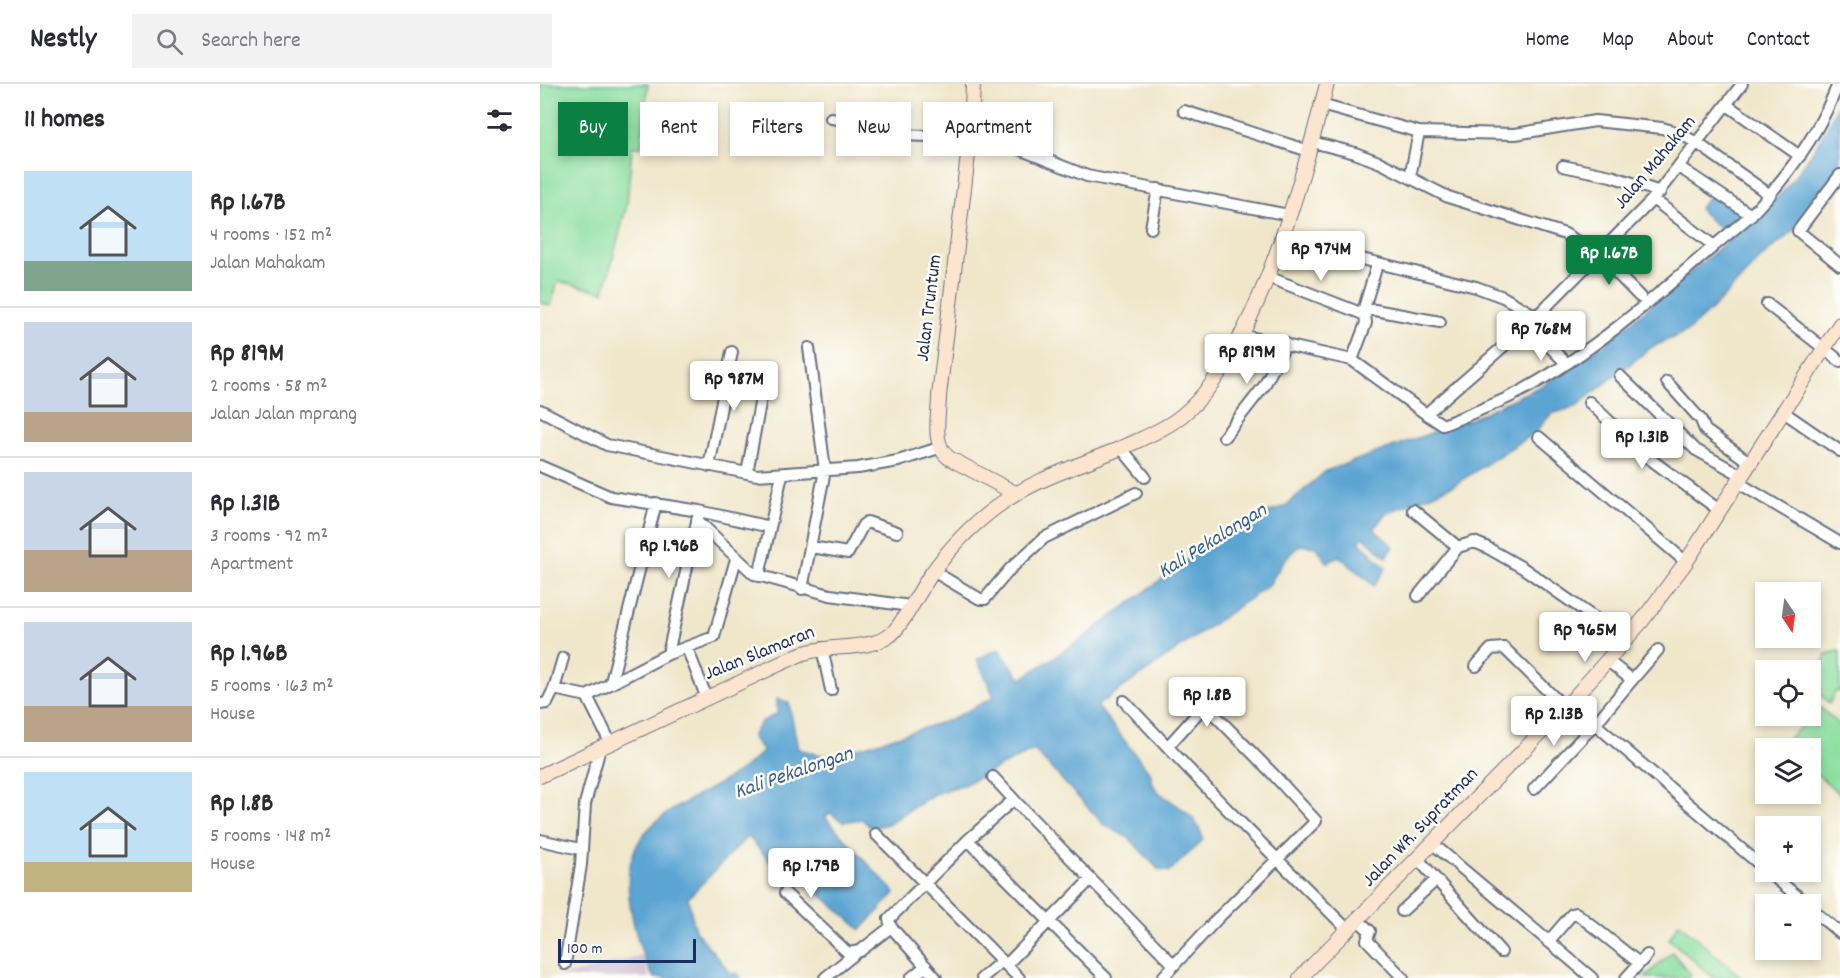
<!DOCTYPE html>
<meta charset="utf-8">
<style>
body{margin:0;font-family:Dekko,sans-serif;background:#f2f2f3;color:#2b2b33;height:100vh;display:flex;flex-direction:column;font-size:22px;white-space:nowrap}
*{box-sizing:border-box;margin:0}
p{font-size:20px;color:#7c7c81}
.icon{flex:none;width:33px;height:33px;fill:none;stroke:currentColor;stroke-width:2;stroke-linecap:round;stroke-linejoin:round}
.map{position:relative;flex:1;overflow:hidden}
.side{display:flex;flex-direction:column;background:#fff;width:540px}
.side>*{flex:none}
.top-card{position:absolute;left:18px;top:18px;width:570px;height:54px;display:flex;gap:12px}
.needle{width:39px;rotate:167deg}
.tools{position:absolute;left:1215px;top:498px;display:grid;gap:12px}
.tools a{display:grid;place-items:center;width:66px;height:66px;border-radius:0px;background:#fff;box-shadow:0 3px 9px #0003;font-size:30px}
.scale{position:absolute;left:18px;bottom:15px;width:138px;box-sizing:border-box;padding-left:6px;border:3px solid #1b2f5e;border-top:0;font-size:16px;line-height:21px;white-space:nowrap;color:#1b2f5e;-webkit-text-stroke:4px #fdfcf7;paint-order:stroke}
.price{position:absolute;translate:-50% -51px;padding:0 14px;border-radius:6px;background:#fff;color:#222;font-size:20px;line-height:39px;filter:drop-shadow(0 2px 3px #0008)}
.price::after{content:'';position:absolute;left:50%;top:36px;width:18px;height:14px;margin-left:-9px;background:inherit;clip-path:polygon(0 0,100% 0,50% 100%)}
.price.selected{background:#0b8043;color:#fff}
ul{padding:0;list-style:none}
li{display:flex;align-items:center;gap:18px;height:150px;padding:0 24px}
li+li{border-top:2px solid #e1e1e2}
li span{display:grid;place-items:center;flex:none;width:168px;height:120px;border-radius:0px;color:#555}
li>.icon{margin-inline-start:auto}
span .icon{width:72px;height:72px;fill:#fffc;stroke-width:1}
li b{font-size:26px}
h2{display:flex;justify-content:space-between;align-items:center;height:72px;padding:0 24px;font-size:26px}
.chip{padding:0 21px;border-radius:0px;background:#fff;box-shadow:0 3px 9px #0003;font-size:21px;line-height:54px}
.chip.selected{background:#0b8043;color:#fff}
header{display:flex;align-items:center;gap:36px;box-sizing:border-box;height:84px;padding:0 30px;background:#fff;border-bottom:2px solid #e1e1e2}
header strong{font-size:28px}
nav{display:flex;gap:33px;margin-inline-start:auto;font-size:21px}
.search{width:420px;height:54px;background:#f2f2f3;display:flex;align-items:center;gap:15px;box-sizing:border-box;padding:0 21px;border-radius:0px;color:#7c7c81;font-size:22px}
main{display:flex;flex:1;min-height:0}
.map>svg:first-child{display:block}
.industrial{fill:#cebed1}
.green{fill:#8ddfa0;stroke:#54877f;stroke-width:1.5}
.water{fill:#5ba5d3;stroke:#3b6a98;stroke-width:1.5}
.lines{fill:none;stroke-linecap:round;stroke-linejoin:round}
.street-casing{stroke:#666f84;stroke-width:14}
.secondary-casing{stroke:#666f84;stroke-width:16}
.street{stroke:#fff;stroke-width:10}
.secondary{stroke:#fce5cf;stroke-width:14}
.labels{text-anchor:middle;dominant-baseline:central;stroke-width:5;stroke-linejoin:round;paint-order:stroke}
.street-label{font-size:20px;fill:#1b2f5e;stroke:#fdfcf7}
.water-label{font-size:21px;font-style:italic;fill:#355e8d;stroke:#fdfcf7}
</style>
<header>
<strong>Nestly</strong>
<div class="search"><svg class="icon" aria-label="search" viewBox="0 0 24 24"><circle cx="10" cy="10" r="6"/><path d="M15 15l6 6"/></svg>Search here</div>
<nav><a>Home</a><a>Map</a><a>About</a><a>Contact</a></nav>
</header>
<main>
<section class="side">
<h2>11 homes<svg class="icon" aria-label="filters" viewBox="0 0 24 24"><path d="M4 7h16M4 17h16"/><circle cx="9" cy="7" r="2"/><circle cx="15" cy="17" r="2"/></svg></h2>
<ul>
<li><span style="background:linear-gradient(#bfe0f5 75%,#7fa58c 0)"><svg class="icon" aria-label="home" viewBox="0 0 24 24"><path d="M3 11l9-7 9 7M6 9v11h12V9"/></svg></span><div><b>Rp 1.67B</b><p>4 rooms · 152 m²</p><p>Jalan Mahakam</p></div></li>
<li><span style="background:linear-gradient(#c9d6e8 75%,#b9a48a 0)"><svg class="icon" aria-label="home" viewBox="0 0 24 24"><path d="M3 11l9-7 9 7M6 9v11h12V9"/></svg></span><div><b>Rp 819M</b><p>2 rooms · 58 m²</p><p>Jalan Jalan mprang</p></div></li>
<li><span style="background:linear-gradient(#c9d6e8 65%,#b9a48a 0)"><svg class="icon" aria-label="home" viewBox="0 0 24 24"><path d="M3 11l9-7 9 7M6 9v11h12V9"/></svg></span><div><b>Rp 1.31B</b><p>3 rooms · 92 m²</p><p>Apartment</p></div></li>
<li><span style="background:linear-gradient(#c9d6e8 70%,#b9a48a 0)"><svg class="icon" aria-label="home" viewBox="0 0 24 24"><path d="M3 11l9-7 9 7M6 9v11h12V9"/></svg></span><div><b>Rp 1.96B</b><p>5 rooms · 163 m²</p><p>House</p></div></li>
<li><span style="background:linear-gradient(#bfe0f5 75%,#c2b280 0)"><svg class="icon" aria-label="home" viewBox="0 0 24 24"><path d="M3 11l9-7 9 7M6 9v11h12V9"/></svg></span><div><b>Rp 1.8B</b><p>5 rooms · 148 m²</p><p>House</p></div></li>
</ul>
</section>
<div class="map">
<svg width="1300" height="894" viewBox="0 0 1300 894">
<rect width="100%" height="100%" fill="#fdfcf7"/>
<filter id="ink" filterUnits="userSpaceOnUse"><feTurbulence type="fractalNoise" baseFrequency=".0167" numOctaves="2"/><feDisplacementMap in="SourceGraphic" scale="12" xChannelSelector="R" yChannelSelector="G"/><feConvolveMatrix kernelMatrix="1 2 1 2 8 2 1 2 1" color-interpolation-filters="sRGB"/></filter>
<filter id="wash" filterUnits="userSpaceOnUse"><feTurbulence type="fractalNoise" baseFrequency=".008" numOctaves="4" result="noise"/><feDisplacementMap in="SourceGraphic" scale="24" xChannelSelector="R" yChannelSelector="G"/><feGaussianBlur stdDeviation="1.35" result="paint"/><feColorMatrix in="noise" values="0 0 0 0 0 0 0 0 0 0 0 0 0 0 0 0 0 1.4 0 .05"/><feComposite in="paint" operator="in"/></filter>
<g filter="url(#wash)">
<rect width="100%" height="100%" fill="#f0e7cb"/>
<path class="industrial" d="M102,871L109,894H19Z"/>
<path class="green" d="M0,0H108L101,63H92L87,120L64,208L18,197L11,222L0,218Z
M1300,567V608L1296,607L1289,620L1279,608L1280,590L1286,570Z
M1281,624L1300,641V710L1271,685L1270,664H1248L1243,660Z
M1139,839L1202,894H1174L1129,855Z
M1132,868L1151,891L1148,894H1104Z"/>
<path class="water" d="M1300,14V80L1252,148L1223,172L1174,223L1148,247L1112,263L1035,323L1011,330L997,347L914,401L845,430L834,445L854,463L846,473L824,453L819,457L846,484L834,502L799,472L788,479L776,463L760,461L744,476L729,501L557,622L611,690C609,718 656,717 663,756L629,788L618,785L589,754L564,741L494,666L425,700L394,710L348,740L331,744L322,735L303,738L290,729L285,733L355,809L321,846L257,790L229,777L208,752L148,814L155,846L191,890L197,889L201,894H114C101,873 94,845 90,820C74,720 170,723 223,667L212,653L221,638L237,630V615L249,619L258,665L289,673L410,636L454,613L437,575L459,565L481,595L539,557L694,441L744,423L786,387L930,335L1003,301L1066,259L1190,155L1159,125L1173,108L1217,136C1252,100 1283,60 1300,14Z"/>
</g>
<g filter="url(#ink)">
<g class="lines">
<g class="street-casing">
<path id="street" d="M781,21L879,48L975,50L1055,37L1122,44L1139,49L1157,59L1230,111
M1187,21L1260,72
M644,27L769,67
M291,34L327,39L360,51L388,52L428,67
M431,46L547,92L749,131
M772,58L815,69L841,79L908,113L1025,150L1059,171L1100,213
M1023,82L1071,92L1120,108
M1139,83L1211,131C1248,92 1279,50 1298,0
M1300,91L1258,147L1300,181
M870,93L879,48
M611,144L618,105
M740,155L936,203L963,213L996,232
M1174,162L1211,131
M728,193L823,230
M1227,220L1300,277
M824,224L900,238
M988,241L1026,279
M700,251L812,276L886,330L988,241L1113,115L1202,0
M812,276L826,239L824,224L837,181
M1080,292L1156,366L1201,391
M1127,298L1161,336L1165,346L1209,378
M1049,318L1106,372L1179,426
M0,326L67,361L217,391L318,384L358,377L399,364
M1242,327L1300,367
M886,330L903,341C929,330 958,320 983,306C1053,268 1114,214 1174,162L1113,115
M684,353L724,302L746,260
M999,353L1146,478
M582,365L605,393
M0,382L71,413L159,427L230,443
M169,382L192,268
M207,389L221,314
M1197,398L1300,459
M873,426L918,463
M157,436L214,490L290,511L370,522
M271,463L308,469L323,441L327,438L357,448
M393,487L440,515H445L470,485L504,454L596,409
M219,492L242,391
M262,505L285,386L269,264
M878,512L918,463L934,458L946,463L983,484L1086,556
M147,564L166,612
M282,564L291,606
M128,570L158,433
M1068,577L1092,596L1055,640L1226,786
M936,582L951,565L964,564L1025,624
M1092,596L1118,566
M71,598L116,419
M14,605L23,574
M584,617L683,721L808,846
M0,620L7,619L14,605L47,612
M70,658L47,612L128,570L174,553L196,475
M629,661L665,621
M453,693L476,718
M994,705L1055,640
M336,750L479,894
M0,756L40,765
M428,756L566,894
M893,760L1052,894
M878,775L961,868
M1228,788L1267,820
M245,809L308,869L320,867L351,843
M1270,824L1300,849
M862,827L896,796
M818,836L830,847L827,856L863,894
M1008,858L1032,830L1036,829L1099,879
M25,880L41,781L45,720L60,664
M466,881L551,795
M285,894L317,868
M371,894L386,882
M396,894L351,843L349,835L428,756L472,717L476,718L634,881
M442,894L462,877
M622,894L677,835L776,737L733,690L665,621L640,600
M1086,894L1107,871"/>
</g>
<g class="secondary-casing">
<path id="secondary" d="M433,0L431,46L399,312C399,332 391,360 409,374L475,409
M0,692L261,570C288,560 327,567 349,552C360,546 382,502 392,489C409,465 432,441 455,424C504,386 575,373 630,340C713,289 763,91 787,0
M760,894L1025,624L1102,537L1146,478L1300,240"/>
</g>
<use href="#street" class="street"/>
<use href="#secondary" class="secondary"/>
</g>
</g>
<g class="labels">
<g class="street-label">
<text transform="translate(1116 79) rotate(-50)">Jalan Mahakam</text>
<text transform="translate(390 224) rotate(-83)">Jalan Truntum</text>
<text transform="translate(220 570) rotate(-22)">Jalan Slamaran</text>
<text transform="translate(881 744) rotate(-46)">Jalan WR. Supratman</text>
</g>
<g class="water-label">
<text transform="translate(673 458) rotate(-32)">Kali Pekalongan</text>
<text transform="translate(254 690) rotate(-19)">Kali Pekalongan</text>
</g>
</g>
</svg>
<div class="tools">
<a><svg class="needle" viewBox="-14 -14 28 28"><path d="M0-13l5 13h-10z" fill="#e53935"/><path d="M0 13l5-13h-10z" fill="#7c7c81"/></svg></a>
<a><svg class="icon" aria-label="locate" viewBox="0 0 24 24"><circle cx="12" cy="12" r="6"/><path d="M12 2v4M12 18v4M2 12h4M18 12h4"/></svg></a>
<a><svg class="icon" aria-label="layers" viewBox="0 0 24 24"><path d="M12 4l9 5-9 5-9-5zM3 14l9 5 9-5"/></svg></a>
<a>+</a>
<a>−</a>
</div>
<div class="scale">100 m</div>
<b class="price" style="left:781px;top:198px">Rp 974M</b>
<b class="price selected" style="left:1069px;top:202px">Rp 1.67B</b>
<b class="price" style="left:1001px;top:278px">Rp 768M</b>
<b class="price" style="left:707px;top:301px">Rp 819M</b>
<b class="price" style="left:194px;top:328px">Rp 987M</b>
<b class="price" style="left:1102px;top:386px">Rp 1.31B</b>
<b class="price" style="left:129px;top:495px">Rp 1.96B</b>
<b class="price" style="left:1045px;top:579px">Rp 965M</b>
<b class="price" style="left:667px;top:644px">Rp 1.8B</b>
<b class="price" style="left:1014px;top:663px">Rp 2.13B</b>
<b class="price" style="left:271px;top:815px">Rp 1.79B</b>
<div class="top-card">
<a class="chip selected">Buy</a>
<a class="chip">Rent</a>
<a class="chip">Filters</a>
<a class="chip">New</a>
<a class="chip">Apartment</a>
</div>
</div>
</main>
